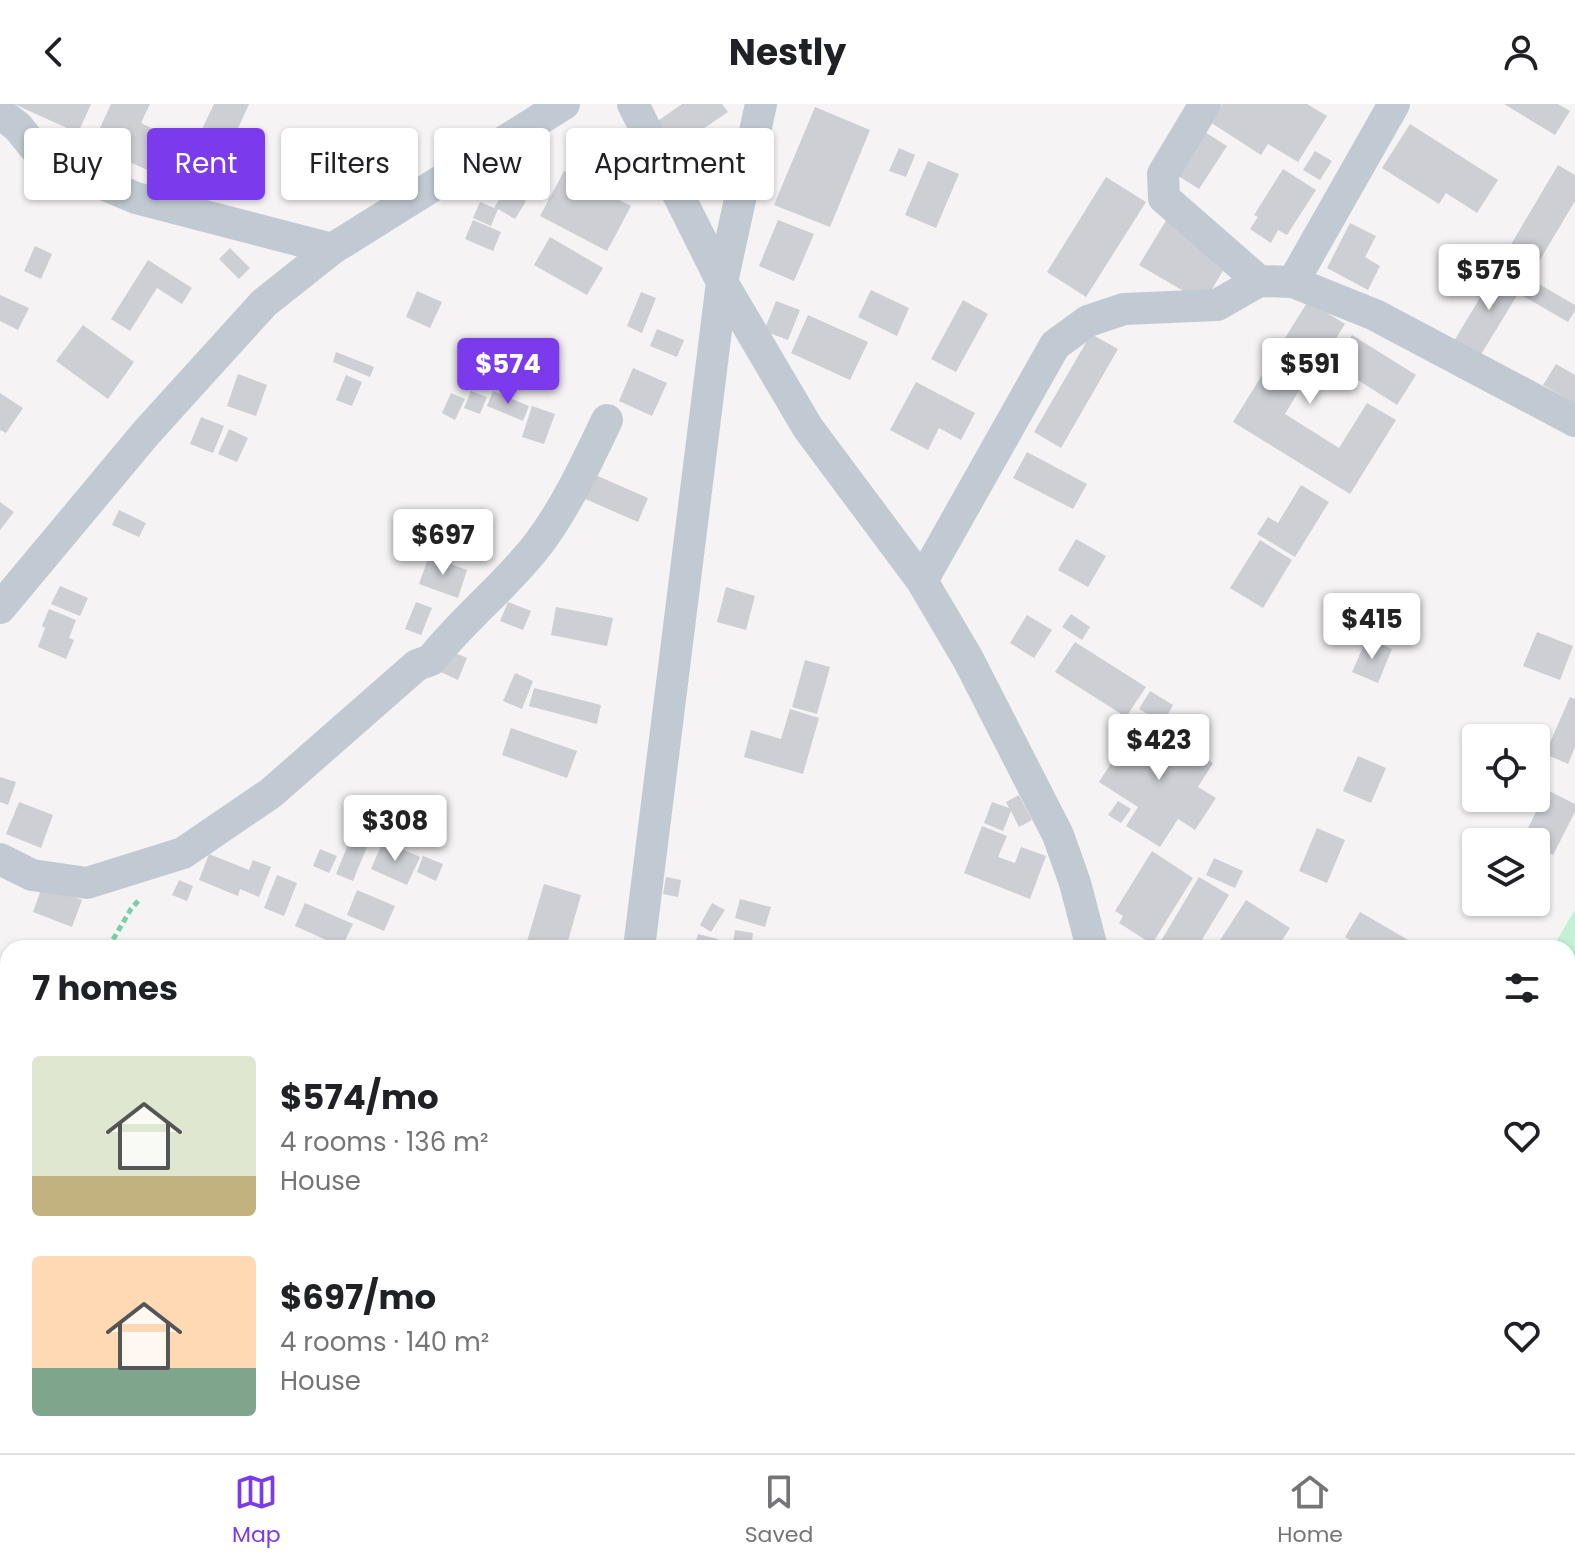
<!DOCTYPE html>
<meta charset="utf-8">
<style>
body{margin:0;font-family:Poppins,sans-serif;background:#f6f6f6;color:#202124;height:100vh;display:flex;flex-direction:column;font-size:30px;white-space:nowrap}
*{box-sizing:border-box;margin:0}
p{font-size:26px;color:#757577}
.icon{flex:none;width:44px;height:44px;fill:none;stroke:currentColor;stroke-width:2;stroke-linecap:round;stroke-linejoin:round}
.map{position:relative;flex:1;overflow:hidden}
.details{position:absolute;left:0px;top:836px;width:1576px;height:514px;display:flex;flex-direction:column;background:#fff;border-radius:24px 24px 0 0;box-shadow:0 2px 6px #0004}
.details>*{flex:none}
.guide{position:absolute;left:24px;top:24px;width:800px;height:72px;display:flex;gap:16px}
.buttons{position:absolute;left:1462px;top:620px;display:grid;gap:16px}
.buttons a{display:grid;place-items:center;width:88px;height:88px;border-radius:8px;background:#fff;box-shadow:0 2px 6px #0004;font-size:40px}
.price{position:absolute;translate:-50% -68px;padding:0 18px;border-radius:8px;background:#fff;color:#222;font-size:26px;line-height:52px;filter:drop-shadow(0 2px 4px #0008)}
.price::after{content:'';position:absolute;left:50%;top:48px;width:24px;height:18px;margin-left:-12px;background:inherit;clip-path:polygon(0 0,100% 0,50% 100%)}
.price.current{background:#7c3aed;color:#fff}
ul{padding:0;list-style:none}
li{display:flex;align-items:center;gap:24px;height:200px;padding:0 32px}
li span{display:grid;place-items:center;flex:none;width:224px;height:160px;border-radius:8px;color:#555}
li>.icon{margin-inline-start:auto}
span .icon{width:96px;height:96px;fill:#fffc;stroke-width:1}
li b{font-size:34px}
h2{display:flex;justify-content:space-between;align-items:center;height:96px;padding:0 32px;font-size:34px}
.tag{padding:0 28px;border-radius:8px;background:#fff;box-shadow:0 2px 6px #0004;font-size:28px;line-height:72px}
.tag.current{background:#7c3aed;color:#fff}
header{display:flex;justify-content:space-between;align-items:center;height:104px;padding:0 32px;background:#fff;font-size:36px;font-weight:700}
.tabs{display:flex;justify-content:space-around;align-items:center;height:112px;border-top:2px solid #e0e0e0;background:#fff;font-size:22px;color:#757577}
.tabs a{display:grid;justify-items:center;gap:4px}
.tabs .current{color:#7c3aed}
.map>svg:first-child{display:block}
.green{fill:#c3f1d5}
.building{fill:#cdcfd5}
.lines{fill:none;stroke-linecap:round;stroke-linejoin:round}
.path{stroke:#7ad0a6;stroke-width:5;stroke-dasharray:6 4;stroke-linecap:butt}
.minor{stroke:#c1cad2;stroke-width:32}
</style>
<header><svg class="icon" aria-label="back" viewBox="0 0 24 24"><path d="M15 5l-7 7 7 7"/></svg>Nestly<svg class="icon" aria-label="person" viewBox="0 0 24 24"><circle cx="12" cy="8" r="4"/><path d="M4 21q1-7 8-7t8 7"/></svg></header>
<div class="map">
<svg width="1575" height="1349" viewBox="0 0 1575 1349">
<rect width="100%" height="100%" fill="#f5f3f3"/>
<path class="green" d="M1575,806V1349H1473L1474,1342H1568V844H1552Z"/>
<path class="building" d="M14,0H91L78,29Z
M111,0H150L141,19L193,44L214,0H249L207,93L92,41Z
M682,0H722L728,8L700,27L715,47L688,66L655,19Z
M1222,0H1307L1327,12L1298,58L1268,40L1261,51L1210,18Z
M1504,0H1558L1570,7L1555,31Z
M815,3L870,26L830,123L774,101Z
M1410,20L1498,76L1477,109L1446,89L1439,100L1382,64Z
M1200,25L1227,42L1199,85L1172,68Z
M899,44L915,51L906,73L889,67Z
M1315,47L1332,57L1320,76L1303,66Z
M928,57L959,70L936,124L905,111Z
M1558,61L1575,71V97L1531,171L1503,154Z
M1283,65L1316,86L1287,131L1278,126L1271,139L1250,125L1258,113L1254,111Z
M564,67L631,102L607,147L540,112Z
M1106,73L1146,98L1086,193L1047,168Z
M506,84L526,97L515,115L498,105L491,122L473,114L480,98L494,104Z
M1167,115L1231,153L1204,199L1139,161Z
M473,116L501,128L493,147L465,135Z
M778,116L814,130L794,177L759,162Z
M1350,119L1376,132L1365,153L1380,162L1368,186L1327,164Z
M550,133L603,164L587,191L534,161Z
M35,142L52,150L41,175L24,167Z
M230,144L250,164L239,175L219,155Z
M148,156L192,184L182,200L157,184L130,227L111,215Z
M1498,164L1524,180L1480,252L1454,237Z
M1532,176L1575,201V207L1568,218L1523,192Z
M871,186L909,204L897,232L858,213Z
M417,187L442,198L430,224L406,213Z
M641,188L656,194L642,229L627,222Z
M0,191L29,204L18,226L0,217Z
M963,196L988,210L956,268L931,255Z
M776,197L800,206L788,236L764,227Z
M1308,197L1345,220L1309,278L1305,276L1285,310L1339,344L1367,299L1396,316L1350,390L1233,318Z
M808,211L868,238L850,276L791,249Z
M83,221L134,258L108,295L56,257Z
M657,225L684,236L677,253L650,242Z
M1091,230L1118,245L1061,344L1034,328Z
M1352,231L1416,271L1397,301L1333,260Z
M336,248L374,263L370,273L333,258Z
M1556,260L1575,271V300L1543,281Z
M633,264L667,279L652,312L619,297Z
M238,270L267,281L256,312L227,302Z
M346,271L362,278L352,302L336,296Z
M916,278L975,309L961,336L939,324L928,346L890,326Z
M471,287L487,293L480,310L464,304Z
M493,287L529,302L523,317L487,302Z
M0,289L23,304L6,329L0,326Z
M451,289L465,295L455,316L442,309Z
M532,302L555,310L544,340L522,333Z
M201,313L224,322L213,349L190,340Z
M229,325L248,334L237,358L218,350Z
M1027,348L1087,380L1073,405L1013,374Z
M593,370L648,394L638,418L583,394Z
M1301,381L1329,398L1295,453L1257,430L1268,413L1278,419Z
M0,398L14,408L0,426Z
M119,406L146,419L139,433L112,421Z
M1076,435L1106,452L1088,483L1058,466Z
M1260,436L1292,456L1263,504L1230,484Z
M429,452L467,466L458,494L419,480Z
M60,482L88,494L80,512L51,500Z
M726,483L755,492L746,526L717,518Z
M416,498L432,504L421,531L405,525Z
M508,498L531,507L523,526L500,517Z
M556,503L613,514L607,542L551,531Z
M49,505L76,516L69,534L74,536L66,555L38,543L45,524L42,522Z
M1071,510L1090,523L1082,536L1062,523Z
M1027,511L1052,526L1034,554L1010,539Z
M1537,528L1573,542L1560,576L1523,562Z
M1367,534L1392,545L1378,579L1352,568Z
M1075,538L1146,583L1126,613L1055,568Z
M442,543L467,554L458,576L432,564Z
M805,556L830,563L817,610L792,603Z
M515,569L533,577L522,605L503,597Z
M534,584L601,601L597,620L529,602Z
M1150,587L1173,601L1163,619L1139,605Z
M1570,593L1575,595V643L1568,660L1545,650Z
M790,605L819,614L803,670L744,653L751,626L781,635Z
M1140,614L1213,659L1198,683L1216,694L1195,726L1178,715L1160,743L1126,722L1138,703L1099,678Z
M511,624L577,647L567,674L502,651Z
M1358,652L1386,664L1371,699L1343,687Z
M0,673L16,678L8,701L0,698Z
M1547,686L1575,700V708L1553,751L1536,743V738L1522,736Z
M1019,691L1032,716L1019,723L1011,707L1003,727L984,719L992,698L1009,704L1006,698Z
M1118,697L1131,705L1121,719L1108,711Z
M19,698L53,711L41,744L6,730Z
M982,722L1007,732L998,753L1015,759L1021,743L1046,752L1030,795L964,769Z
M1317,724L1345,736L1327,779L1299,767Z
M354,726L371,733L353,777L336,770Z
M383,737L420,753L407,781L371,765Z
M320,745L337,752L329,769L313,762Z
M1152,747L1193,774L1152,840L1119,819L1123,812L1115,807Z
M209,750L249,766L253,756L271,763L259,793L240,785L238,792L199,776Z
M423,752L443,760L436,777L417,768Z
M1214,754L1243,767L1235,784L1206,771Z
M277,771L297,779L284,812L264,804Z
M666,773L681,776L678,793L663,790Z
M1199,773L1229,791L1197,844H1162L1158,842Z
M179,776L193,782L187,797L172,791Z
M43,780L82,796L72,823L33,808Z
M544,780L581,791L566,844H525Z
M357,786L395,802L384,827L347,811Z
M740,795L771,803L765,823L735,814Z
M1246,796L1290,824L1277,844H1215Z
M305,799L353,820L342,843L295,822Z
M712,799L725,806L711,828L700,821Z
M1360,808L1422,844H1363L1345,833Z
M735,826L753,829L751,844H732Z
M698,830L718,835L716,844H694Z
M0,929L8,933V967L0,963Z
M0,1012L8,1016V1090L0,1086Z
M0,1089L8,1092V1120L0,1116Z
M210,1342H249L246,1349H207Z
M267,1342H296L311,1349H263Z
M749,1342H792L790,1349H747Z
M806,1342H856L854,1349H804Z
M1002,1342H1022L1035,1346L1034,1349H1000Z
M1209,1342H1242L1240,1349H1207Z"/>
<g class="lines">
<path class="path" d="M108,844L131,805L140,795"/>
<path class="minor" d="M633,0L722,178L808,324L922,477L968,555L1058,731L1075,779L1092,844
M1205,0L1163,70L1164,94L1259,177
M0,9L18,23L34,43L62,63L136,94L332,145
M1293,178L1394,0
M922,477L1055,241L1088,217L1124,205L1217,201L1259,177L1293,178L1375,211L1575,317
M0,504L146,329L264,199L332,145L564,0
M0,755L32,771L87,779L183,749L271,689L417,561L431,556C464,514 507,481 539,439C566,403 588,356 607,316
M639,844L722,178L761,0
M0,991L8,995
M0,1154L8,1161
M319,1342L333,1349
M942,1342L947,1349
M14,1349L17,1342
M470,1349L477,1342
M1130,1349V1342"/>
</g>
</svg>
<div class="buttons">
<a><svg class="icon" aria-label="locate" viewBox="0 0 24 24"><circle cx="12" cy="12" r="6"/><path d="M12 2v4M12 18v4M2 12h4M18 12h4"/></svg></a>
<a><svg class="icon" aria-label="layers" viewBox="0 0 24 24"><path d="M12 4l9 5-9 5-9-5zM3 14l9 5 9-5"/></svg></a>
</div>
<b class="price" style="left:1489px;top:208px">$575</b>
<b class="price current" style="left:508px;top:302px">$574</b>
<b class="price" style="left:1310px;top:302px">$591</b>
<b class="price" style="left:443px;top:473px">$697</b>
<b class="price" style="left:1372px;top:557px">$415</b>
<b class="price" style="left:1159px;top:678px">$423</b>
<b class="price" style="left:395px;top:759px">$308</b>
<div class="guide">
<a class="tag">Buy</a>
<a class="tag current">Rent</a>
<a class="tag">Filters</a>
<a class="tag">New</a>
<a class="tag">Apartment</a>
</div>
<section class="details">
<h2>7 homes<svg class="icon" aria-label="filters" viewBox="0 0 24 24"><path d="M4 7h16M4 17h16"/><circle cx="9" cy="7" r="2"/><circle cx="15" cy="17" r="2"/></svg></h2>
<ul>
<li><span style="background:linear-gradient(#dfe7d0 75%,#c2b280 0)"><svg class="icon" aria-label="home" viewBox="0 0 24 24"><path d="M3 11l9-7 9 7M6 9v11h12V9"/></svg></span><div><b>$574/mo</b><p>4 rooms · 136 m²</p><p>House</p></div><svg class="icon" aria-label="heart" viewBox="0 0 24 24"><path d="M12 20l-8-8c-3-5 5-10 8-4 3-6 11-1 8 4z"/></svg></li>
<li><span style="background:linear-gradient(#ffd9b3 70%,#7fa58c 0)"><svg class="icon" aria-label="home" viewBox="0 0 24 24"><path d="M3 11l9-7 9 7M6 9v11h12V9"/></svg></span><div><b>$697/mo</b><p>4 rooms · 140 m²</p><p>House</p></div><svg class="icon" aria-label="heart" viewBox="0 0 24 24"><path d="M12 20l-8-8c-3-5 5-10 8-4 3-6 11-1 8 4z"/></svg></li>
</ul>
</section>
</div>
<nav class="tabs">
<a class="current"><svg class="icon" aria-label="map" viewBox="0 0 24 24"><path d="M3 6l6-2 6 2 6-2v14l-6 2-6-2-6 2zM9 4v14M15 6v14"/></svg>Map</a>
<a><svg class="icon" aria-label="saved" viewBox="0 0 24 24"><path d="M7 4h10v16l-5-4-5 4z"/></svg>Saved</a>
<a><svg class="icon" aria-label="home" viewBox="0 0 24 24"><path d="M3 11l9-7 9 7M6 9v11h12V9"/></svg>Home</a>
</nav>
